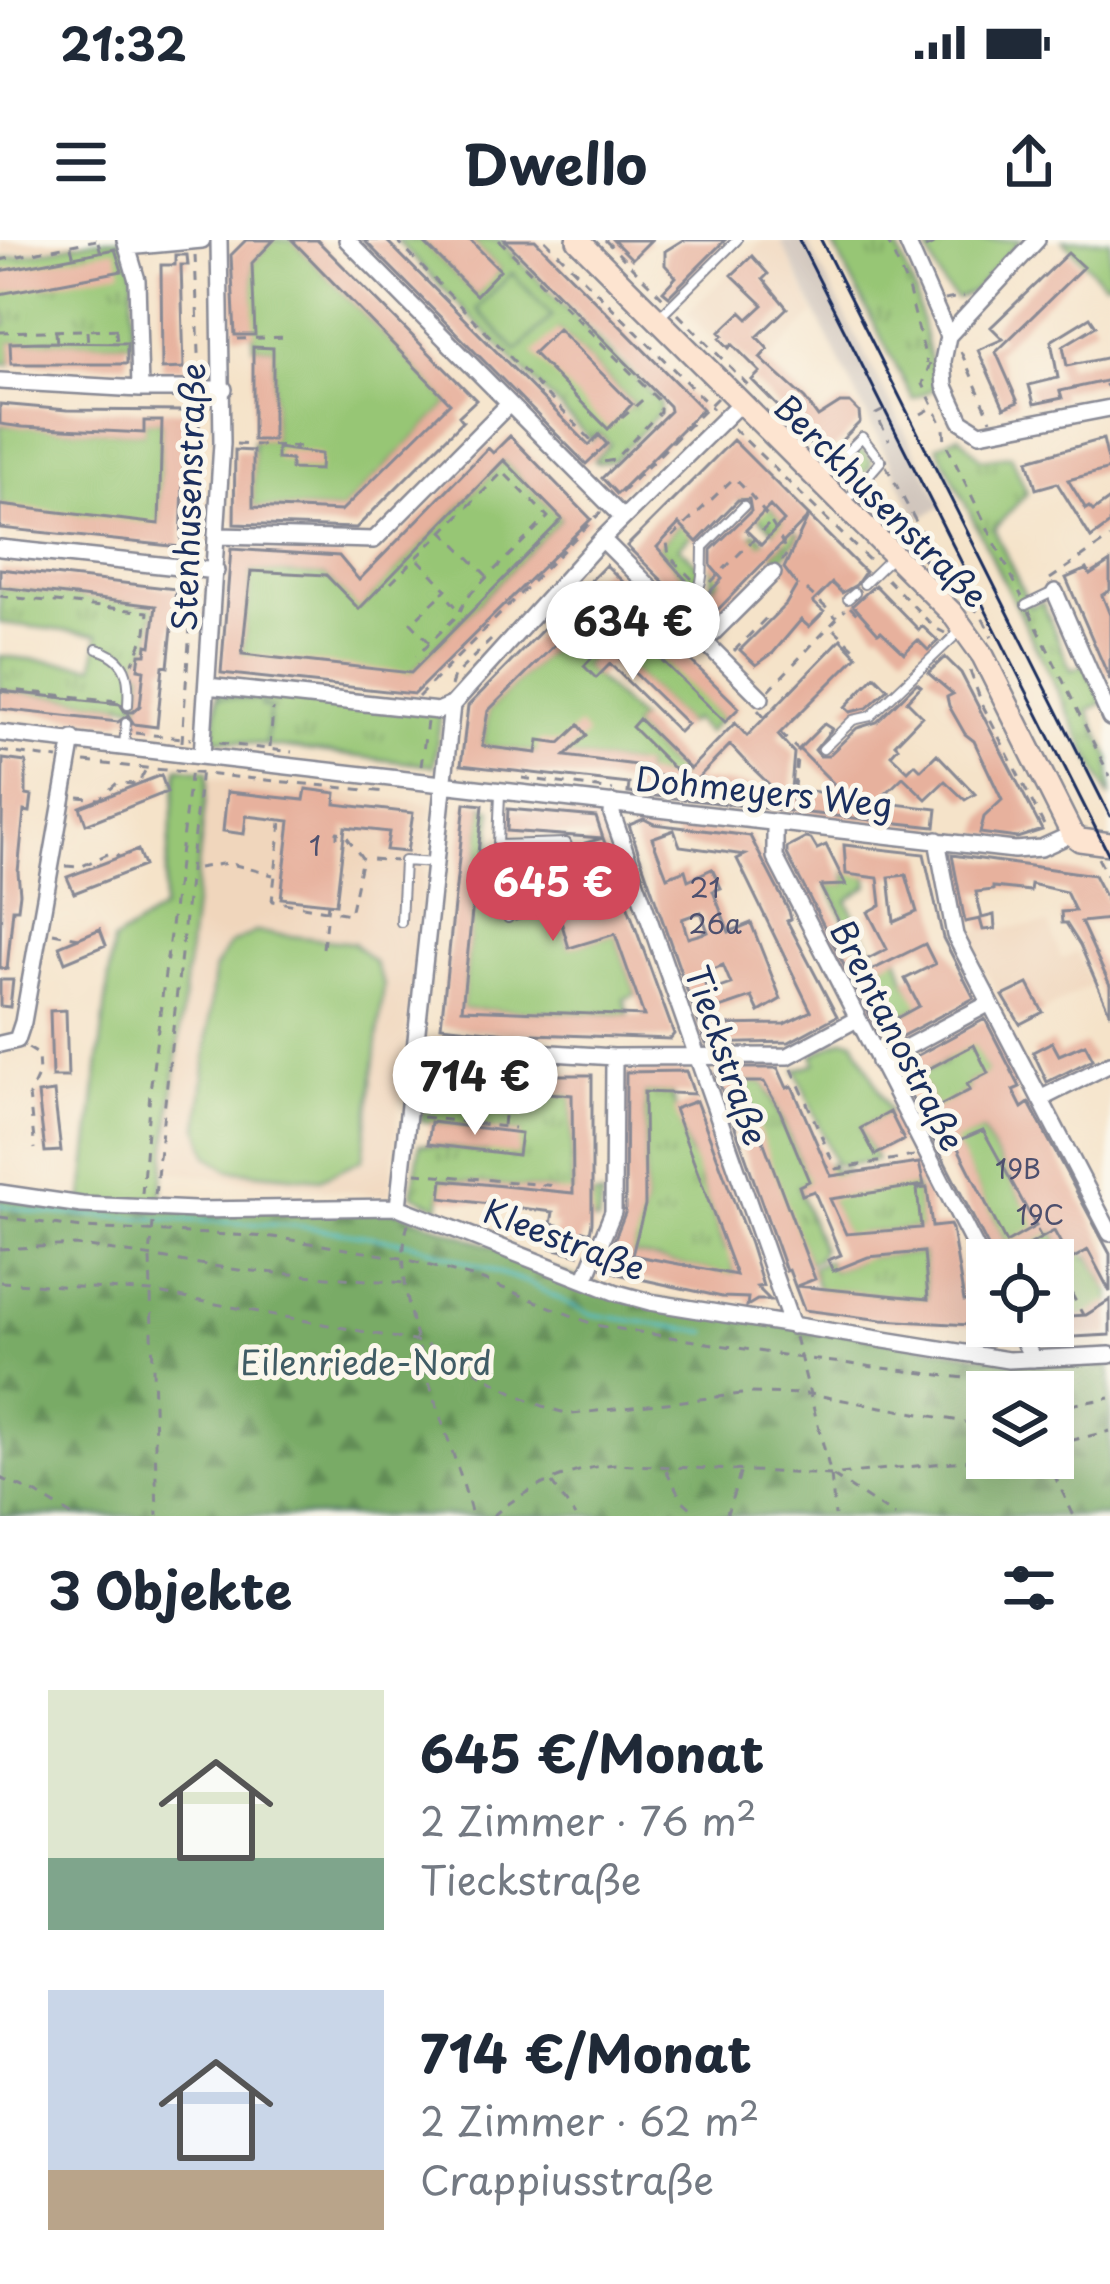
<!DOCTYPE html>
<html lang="de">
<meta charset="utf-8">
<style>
body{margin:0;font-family:"Playpen Sans",sans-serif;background:#f6f6f7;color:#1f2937;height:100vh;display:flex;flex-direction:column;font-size:45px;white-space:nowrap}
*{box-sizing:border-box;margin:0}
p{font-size:39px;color:#747a83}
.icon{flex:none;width:66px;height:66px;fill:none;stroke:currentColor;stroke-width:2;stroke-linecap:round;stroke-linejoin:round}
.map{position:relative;height:1276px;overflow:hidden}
.panel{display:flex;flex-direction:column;background:#fff;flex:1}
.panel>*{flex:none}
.fabs{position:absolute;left:966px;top:999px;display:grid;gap:24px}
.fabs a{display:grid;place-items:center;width:108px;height:108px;border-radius:0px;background:#fff;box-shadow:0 12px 48px #0002;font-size:60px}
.price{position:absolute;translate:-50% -102px;padding:0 27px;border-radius:42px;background:#fff;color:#222;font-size:39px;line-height:78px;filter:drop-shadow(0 3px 6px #0008)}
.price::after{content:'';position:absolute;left:50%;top:72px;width:36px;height:27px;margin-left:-18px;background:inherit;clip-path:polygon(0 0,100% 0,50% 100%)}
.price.current{background:#d1495b;color:#fff}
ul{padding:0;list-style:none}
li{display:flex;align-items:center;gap:36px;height:300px;padding:0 48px}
li span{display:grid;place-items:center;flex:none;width:336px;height:240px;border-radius:0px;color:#555}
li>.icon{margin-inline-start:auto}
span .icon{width:144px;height:144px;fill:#fffc;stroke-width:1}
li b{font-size:51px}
h2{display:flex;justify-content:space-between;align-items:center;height:144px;padding:0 48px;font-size:51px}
.status{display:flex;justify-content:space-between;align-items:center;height:84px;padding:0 60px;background:#fff;direction:ltr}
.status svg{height:33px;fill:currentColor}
header{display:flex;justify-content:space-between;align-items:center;height:156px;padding:0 48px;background:#fff;font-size:54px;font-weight:700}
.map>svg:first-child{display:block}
.built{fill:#f0d6bc}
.railway{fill:#cec2b9}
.grass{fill:url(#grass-tufts);stroke:#597a6a;stroke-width:3;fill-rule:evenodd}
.forest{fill:url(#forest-firs);stroke:#4a6d62;stroke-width:3;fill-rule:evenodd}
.green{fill:#97c675;stroke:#597a6a;stroke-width:3}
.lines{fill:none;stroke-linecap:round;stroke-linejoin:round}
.stream{stroke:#53c0cb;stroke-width:3}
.building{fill:#e7b19d;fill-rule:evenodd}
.lane-casing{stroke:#888994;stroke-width:12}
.street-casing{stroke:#888994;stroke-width:20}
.secondary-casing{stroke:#888994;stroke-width:26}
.path{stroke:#888994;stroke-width:3;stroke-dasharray:9 9;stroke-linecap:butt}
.lane{stroke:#fff;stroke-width:8}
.street{stroke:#fff;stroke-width:15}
.secondary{stroke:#fde4d0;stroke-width:21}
.rail{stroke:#1b2f5e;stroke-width:3}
.labels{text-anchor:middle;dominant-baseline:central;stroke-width:10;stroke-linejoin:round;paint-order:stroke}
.number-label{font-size:27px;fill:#4e506e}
.street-label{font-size:33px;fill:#1b2f5e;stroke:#fbf7ec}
.park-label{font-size:33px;fill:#405c65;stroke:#fbf7ec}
</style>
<div class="status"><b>21:32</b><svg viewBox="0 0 49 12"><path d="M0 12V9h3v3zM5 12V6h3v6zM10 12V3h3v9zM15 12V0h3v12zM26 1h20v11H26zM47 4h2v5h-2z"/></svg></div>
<header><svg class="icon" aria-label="menu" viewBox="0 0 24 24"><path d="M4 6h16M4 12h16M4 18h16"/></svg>Dwello<svg class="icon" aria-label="share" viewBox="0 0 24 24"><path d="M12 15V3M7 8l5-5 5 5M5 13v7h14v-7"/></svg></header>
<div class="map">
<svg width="1110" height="1276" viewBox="0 0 1110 1276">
<defs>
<pattern id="grass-tufts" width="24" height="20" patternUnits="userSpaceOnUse" patternTransform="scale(3)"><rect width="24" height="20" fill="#97c675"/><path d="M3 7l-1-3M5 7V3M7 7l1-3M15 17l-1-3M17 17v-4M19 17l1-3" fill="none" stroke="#7aa163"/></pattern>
<pattern id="forest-firs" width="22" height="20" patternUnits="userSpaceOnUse" patternTransform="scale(3)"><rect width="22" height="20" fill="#79ab66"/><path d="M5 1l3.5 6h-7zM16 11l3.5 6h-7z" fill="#628c57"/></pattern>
</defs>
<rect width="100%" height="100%" fill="#fbf7ec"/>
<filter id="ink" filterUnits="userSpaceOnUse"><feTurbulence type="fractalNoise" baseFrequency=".00833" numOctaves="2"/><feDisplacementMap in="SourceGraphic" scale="24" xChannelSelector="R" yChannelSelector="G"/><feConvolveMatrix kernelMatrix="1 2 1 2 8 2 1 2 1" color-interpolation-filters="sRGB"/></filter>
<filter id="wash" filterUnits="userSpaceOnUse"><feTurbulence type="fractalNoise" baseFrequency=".004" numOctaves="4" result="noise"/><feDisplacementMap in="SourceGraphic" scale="48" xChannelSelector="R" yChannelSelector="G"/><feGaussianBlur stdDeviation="2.7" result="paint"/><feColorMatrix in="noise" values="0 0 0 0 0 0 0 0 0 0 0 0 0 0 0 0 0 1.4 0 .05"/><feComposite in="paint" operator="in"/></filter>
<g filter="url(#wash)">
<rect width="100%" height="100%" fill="#f5e3c9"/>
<path class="built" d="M0,0H81L0,16Z
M763,0H780L814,74L750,139L687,73Z
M208,538L432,564L389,956L165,932Z
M1049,684L1061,719L1077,712L1091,745L1015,787L966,692Z"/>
<path class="railway" d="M780,0H806L943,266L918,279Z"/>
<path class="grass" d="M96,0H125L133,24L132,103H11V124H0V86L7,84L0,61V20Z
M396,0H421L476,55L482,47L456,0L493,37L500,30L470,0H499L660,162V172L614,220L597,223L594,220L610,204L599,193L591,200ZM558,89L632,163L626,170H625Z
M831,0H895L916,55L936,148L913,159Z
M959,195L981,219L1011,215L1027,253L994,289L1030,367L1042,362L1071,430L1087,424L1103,463L1088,470L1110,518V558L937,206Z
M733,230L799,295L781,320L757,302L713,347L711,324L715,320L721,325L755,292L776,311L786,302L733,254L679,307L701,329L694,349L657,307Z
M0,347L156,365L151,406H147L146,414L140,415L138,429L144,430L140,466L0,451V416L94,426L98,395L0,383Z
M218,450L441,473L434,526L213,499ZM218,457L261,461L266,505L214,499Z
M428,816L437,826L435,844L572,855V962L592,964L593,956H602L598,982L555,973V951L444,940L439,967L412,954L420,904L487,912L520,893L421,881L422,872H434L435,858L424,856Z
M733,842H764L806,932L831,923L835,932L846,930L847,934L916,946L922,988L861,993L864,1017L924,1013L927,1059L818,1049L811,1028L828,1020L833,1031L857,1021L819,937L798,946L822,1009L818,1019L809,1023Z
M644,852H671L690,914L695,921L725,1010L729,1009L735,1036L630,1014L645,965Z"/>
<path class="forest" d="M0,953L82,965H381L617,1053L1008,1120L1110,1115V1276H0ZM987,1152H1053V1218H987Z"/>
<path class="green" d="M274,0H292L450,163L341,271L253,267V200L273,199V108L253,107L252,23Z
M956,0H1021L973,52L956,59L944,46L928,12Z
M1063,0H1110V41L1104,43Z
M512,33L552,76L517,111L477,69Z
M144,181H162L159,297L0,265V185L143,193Z
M862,210L871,220L870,227L852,244L838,229L855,212Z
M504,220L562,279L409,435L242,416L251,331L326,335L359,368Z
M607,353L721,478L707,493L693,479L687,484L605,405L584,426L639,479L632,487L671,527L685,534L678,539L643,535L644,526L483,506L488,471Z
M218,457L261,460V466L270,468L266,505L214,498Z
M178,527L208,531V538L160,969L82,965L113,702L162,670Z
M483,565L492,570L491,603L502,682L558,668L569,707L615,694L636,754L624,759L629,775L462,769Z
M807,620L837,645L846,644V630L867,635L869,645L847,661L879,725L898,716L905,739L921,765L902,775H891L828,646Z
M255,692L353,703L374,722L384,745L363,919L320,939L229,930L208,916L199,888L214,730L229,705Z
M844,799L854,800L890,872L861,888L877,920L842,926L835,923L796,830L816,823L813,815Z
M975,803L989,834L968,843L970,849L949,862L967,896L982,890L1023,962L1032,957L1027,947L1070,1020L1082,1011L1086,1018L1090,1016L1110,1053V1063L1087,1076H1067L1060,1064L1069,1058L1066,1051L1053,1053V1020H1015L918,834L945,823L944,820Z"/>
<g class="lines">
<path class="stream" d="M0,965L40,973L299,986L411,1003L526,1042L589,1074L707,1092"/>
</g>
<g id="blocks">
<path class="building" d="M246,0H274L252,23L255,95H235L231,15Z
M292,0H317L476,160L459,176L463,181L356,288L234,284L235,210L253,211V267L341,271L450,163Z
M364,0H386L589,205L599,195L607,204L586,224Z
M421,0H470L500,30L476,55Z
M505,0H535L702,169L617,254L602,238L670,171L669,166Z
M613,0H651L632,19Z
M683,0H725L669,56L663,51L676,37L665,25V11Z
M115,9L122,31L0,54V31Z
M1068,13L1083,27L996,112L1018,162L1004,168L978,110L1003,99L991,87Z
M175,15H187L188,25H181L184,128L162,129L161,25H175Z
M752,16L768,34L763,39L787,68L757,97L768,109L760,118L805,159L818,177L840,163H850L859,172L860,182L826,216L809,204L802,191L752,140L760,132L732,104L729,108L720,98L723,95L720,92L741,72L748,79L763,65L732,35Z
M1090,77L1096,86L1063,106L1067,126L1110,117V140L1060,151L1062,158L1034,164L1029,145L1058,138L1051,101Z
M558,89L632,164L608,189L533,113Z
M41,102L127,103V124H11L10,103Z
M253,107L273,108V200H253Z
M0,164L67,170L185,171L181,307L0,288V265L159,284L162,181H144V193L22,187L0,184Z
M510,196L591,279L414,454L221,433L231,309L339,316L359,340L488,208L493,213ZM504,220L562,279L411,433L242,414L251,331L326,335L359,369Z
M1103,199L1110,229L1068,240L1086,269L1089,267L1093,271L1110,259V284L1091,298L1057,243L1036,249L1028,220Z
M733,200L865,332L856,345L842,353L832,343L813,362L824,372L809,387L801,380L773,413L756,425L740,410L786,364L797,345L784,328L808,277L706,382L693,370L722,339L711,326V310L751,271L749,259L738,260L697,302L679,284L657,307L691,346L681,359L627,306ZM770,266L784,281L761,305L746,290Z
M277,208L321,214L320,230L291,229V220L277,219Z
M1110,322V350L1102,355L1110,375V440L1066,338L1087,329L1090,335Z
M606,325L641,360L635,366L739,468L725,482L600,360L488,471L482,506L537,513L539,500L560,503L579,485L587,495L565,516L644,526L643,534L684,539L632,487L639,479L690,529L735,483L747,496L841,399L857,416L778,495L794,513L791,549L845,555L799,509L824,484L832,489L815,510L820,516H828L857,488L877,482L917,443L921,446L907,461L922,476L895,504L898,507L891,515L908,531L915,524L921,530L937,514L975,554L965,560L945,541L926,559L903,537L877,562L937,569L935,587L628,553L629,544L461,525L468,466ZM730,505L742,518L773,548L696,540Z
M0,329L176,349L168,427L163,426L157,487L134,484L128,475L118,482L0,469V451L120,464L125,472H133L140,466L144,430L138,429L140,414H146L147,405L151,406L156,366L0,347Z
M875,345L919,390L922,386L938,401L928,410L918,400L904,413L881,391L878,393L853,365Z
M605,404L687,484L679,492L610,424L596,438L584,426Z
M945,417L961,433L1042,590L1017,598L980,593L984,577L1002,560L974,501L965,494L949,466L947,457L953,454L928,433Z
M875,436L888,449L867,468L850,472L845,467Z
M3,519L26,522V555L32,556L30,572L24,571L18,632L20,653L18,669H13L7,729L0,728Z
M161,535L167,552L86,584L80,567Z
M306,549L336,553L335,564L413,573L407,612L386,610L389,592L345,587L336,664L281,658L290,581L246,576L244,594L223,591L227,552L304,560Z
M465,563L483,565L462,769L644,776L615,694L569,708L557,668L516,680L514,659L544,650L540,632L511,640L508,620L555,612L563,641L572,639L583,669L602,663L585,603L603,598L674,794L670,799L507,793L441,786Z
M508,569L596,577L603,598L507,591Z
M644,579L654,584L750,596L789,671L791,679L787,681L837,776L789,802L706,804L629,585ZM674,590L680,606L745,615L737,619L811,771L784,784L720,785L714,770L752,757L759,772L781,759L751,683L729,692L713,651L721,648L712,629L688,640L685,630L667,637L652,598ZM701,672L708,692L688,698L682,679ZM723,725L731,744L708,752L701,734Z
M806,598L811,599L817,609L826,605L846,645L820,646L860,723L887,709L868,672L881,665L878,638L846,634L844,605L924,614L943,698L974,758L885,805L787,614V608ZM906,635L917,672L894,682L889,637ZM925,704L935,724L905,739L919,766L891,781L866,733Z
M138,610L144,626L74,653L67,637Z
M952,615L1094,635L1110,666V679L1081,682L1110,745V774L1080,705L1066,683H1062L1061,672L1075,671L1066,652L1031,644L1030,651L993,647V650L976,652L982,678L994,675L995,689L983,690L980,679L965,682Z
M100,689L106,705L65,722L59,706Z
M0,740H13L10,767L0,766Z
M1028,744L1043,772L1020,784L1003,756Z
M66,770L68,837H52L50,771Z
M985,779L1020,847L1013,850L1022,868L1029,863L1110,1014V1052L1088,1010L1070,1020L1054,991L1027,1006L1035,1020H995L896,827ZM974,805L988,833L967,844L970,850L936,868L919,834ZM983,890L1036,986L1006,1003L955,902Z
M1052,802L1059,815L1085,804L1093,819L1047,842L1033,812Z
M437,826L517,835H592V982L590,993L583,991L578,1015L551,1008L557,985L551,984L553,972L441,958L443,940L573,953L572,855L435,844Z
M719,828H778L787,848L792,846L831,936L919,923L924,945L830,959L846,994L921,988L917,949L927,948L932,987L950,985L952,989L964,1061L987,1062V1086L882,1080L804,1070L789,1030L786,1031L716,833ZM741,842H764L780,871L809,941L799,946L802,955L814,951L841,1015L828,1020L833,1031L868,1017L924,1012L928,1059L797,1046L815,1039Z
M686,831L694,854L644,852L645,965L632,1015L736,1035L674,869L696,861L750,1004L763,1046L757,1047L770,1060H757L747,1066L748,1058L722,1057L622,1035L603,1028L625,973L626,832Z
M54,852L61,911L45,912L38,854Z
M890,872L904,900L875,915L861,888Z
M431,882L521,893L518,915L428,904Z
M1110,1060V1095L1036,1099L1030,1086H1053V1077L1086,1075Z"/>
</g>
</g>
<g filter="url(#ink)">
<use href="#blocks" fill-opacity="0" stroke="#888994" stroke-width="3"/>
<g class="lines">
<g class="lane-casing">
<path id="lane" d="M658,78L737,0
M819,239L862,197L881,221L844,264
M864,344L893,316
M848,359L855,353
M1026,365L1053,352
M679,373C706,345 702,343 703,307L744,266
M97,409C127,418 130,436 128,465
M124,506L126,483
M823,509L853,480L871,476L959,392
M500,553L498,605L566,603L584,647
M498,605L508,678
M401,682L404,621L435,623"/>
</g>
<g class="street-casing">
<path id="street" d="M125,0L137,40L140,149
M347,0L623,278
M906,0L948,96
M1037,0L948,96L943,121L945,146L961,181L980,193L1110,168
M127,7L202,0
M0,141L140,149H224
M219,296L374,300L509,164
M602,299L761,458
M0,308L216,331
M1055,352L1110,478
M705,401L773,333
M207,446L438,471L452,465
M0,493L1014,610L1041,608L1072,594
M202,516L222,203L219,0
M613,563L612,574L792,1086
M775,583V617L987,1030
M937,600L955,695L1110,993
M0,804L17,800L23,782L73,499
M417,804L614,817L788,816L857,779
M879,822L990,763
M1040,859L1110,824
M0,953L82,965L195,970L398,967L617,1053L650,1062L1008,1120L1110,1115
M398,967L452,465L602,299L740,163
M585,1040L613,972L614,817
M1016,1086L1033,1119"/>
</g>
<g class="secondary-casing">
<path id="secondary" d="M578,0L952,373L983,416L1072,594L1080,600L1110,604"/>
</g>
<path class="path" d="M396,0L591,200L595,197
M499,0L660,162V172L614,220L597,223
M545,0L713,169
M605,0L663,58
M887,0L908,48L927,123
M98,2L101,13
M71,7L74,18
M925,8L943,0
M195,15L200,137
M0,20L96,0
M945,60L964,56
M678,74L751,148
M87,91L88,104
M116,91L117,103
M0,92L124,89
M56,92L57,104
M237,99L289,97
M961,112L991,180
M930,123L923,144L944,189L945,202L1022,357
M1110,144L1106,145L1110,149
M884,170L876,174L889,200
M921,174L932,168
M622,178L649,154
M733,188L872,323
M236,204L306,207
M886,226L944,334
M621,253L717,158
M881,277L981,375L992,397
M443,291L487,336
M195,317L200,165
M419,320L446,349L443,352L459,370
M692,339L669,316L667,302L734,238C756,259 776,285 787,314L782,321
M887,339L935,388L945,393
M1050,339L1110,298
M711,342L768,285
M391,343L503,232L548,277L466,358L459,374L416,416
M807,350L837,378
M0,356L148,372L146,392L133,423
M850,367L860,377
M1029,371L1110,537
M834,389L854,408
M429,402L411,383L442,354
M734,411L771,373
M970,431L982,464L1046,589
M451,446L454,436L491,400
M0,449L118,461
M769,450L845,370
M418,457L601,272
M758,470L765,478
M135,493L191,499
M780,493L798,510L791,574
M182,502L193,345
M219,503L292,512
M270,507L273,469
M0,511L58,519
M85,522L386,552
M421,526L427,482
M522,538L613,550
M78,557L100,559L117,543L138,544L146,529
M281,583L272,661L350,674L362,618
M337,598V592L344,593L362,618L396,621
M1098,618L1110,641
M66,626L80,627L112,612L119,617
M198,628L228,623L273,635
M53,693L79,698
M323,708L328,663
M28,808L38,814L39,834L29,855L35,909
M792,829L836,929L914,916
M425,847L513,858
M423,877L514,888
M503,885L506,859
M416,933L557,946
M142,954L150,852L191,529
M155,955L201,529
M0,977L83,988L273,997L401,1018L483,1040L595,1085L801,1118L997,1142L1006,1152
M153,983L150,1017L157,1276
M408,984C386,1058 454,1200 472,1276
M1037,990L1083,1075
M0,1009L75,1005L239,1030L406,1043
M0,1042L152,1052L419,1102C471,1122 518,1165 572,1174L751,1153L810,1154L965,1182L987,1183
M795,1097L831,1235L835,1276
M1053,1168L1110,1158
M1053,1205L1110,1191
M1046,1218L1074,1276
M666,1230L682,1260L700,1276
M833,1236L895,1276
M0,1238L35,1253L73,1276
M552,1243L575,1276
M493,1276C526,1247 571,1229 615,1224L831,1235L991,1218
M726,1276L741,1231"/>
<use href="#lane" class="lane"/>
<use href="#street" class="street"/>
<use href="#secondary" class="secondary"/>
<path class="rail" d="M799,0L1110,617
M821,0L1110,576"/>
</g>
</g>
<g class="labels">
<g class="number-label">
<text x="315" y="604">1</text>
<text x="705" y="646">21</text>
<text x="715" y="682">26a</text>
<text x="1018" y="927">19B</text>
<text x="1040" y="973">19C</text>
</g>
<g class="street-label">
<text transform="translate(187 257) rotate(-88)">Stenhusenstraße</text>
<text transform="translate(882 260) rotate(45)">Berckhusenstraße</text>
<text transform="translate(764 550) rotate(6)">Dohmeyers Weg</text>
<text transform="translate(899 795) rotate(63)">Brentanostraße</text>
<text transform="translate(728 815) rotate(71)">Tieckstraße</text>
<text transform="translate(565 998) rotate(21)">Kleestraße</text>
</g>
<g class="park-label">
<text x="366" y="1121">Eilenriede-Nord</text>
</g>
</g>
</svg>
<div class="fabs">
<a><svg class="icon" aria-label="locate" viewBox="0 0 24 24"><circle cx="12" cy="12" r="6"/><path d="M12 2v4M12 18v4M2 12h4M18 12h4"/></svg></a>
<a><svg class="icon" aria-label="layers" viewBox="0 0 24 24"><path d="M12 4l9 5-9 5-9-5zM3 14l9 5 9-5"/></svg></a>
</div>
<b class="price" style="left:633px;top:443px">634 €</b>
<b class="price current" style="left:553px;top:704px">645 €</b>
<b class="price" style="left:475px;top:898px">714 €</b>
</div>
<section class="panel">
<h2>3 Objekte<svg class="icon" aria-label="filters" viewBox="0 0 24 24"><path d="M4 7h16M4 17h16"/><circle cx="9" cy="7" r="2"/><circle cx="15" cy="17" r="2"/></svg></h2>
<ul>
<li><span style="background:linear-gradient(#dfe7d0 70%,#7fa58c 0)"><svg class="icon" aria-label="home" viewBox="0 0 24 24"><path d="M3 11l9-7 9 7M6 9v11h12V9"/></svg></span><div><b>645 €/Monat</b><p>2 Zimmer · 76 m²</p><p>Tieckstraße</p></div></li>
<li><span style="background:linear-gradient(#c9d6e8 75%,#b9a48a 0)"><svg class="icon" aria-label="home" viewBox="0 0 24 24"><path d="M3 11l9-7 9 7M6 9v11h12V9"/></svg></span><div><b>714 €/Monat</b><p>2 Zimmer · 62 m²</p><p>Crappiusstraße</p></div></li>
</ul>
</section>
